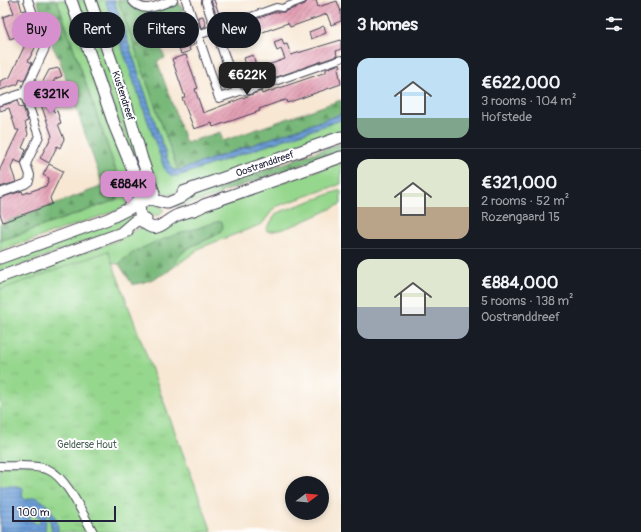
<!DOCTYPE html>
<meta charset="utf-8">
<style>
body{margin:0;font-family:Pangolin,sans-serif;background:#20242c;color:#f1f3f6;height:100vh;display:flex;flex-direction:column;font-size:15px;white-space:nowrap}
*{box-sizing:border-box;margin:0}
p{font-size:13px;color:#9ea1a6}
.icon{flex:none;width:22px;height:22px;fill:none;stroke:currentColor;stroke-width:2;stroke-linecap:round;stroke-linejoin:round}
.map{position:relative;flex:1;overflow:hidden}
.sheet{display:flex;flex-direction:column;background:#171b24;width:300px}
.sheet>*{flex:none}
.top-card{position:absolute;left:12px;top:12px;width:269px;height:36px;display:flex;gap:8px}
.needle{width:26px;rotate:74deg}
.tools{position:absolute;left:285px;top:476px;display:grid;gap:8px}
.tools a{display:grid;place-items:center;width:44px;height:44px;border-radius:50%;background:#171b24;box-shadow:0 2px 6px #0003;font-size:20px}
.scale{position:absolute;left:12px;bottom:10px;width:104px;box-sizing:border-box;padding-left:4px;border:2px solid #22223b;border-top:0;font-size:11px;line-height:14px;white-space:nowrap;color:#22223b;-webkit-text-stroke:3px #fff;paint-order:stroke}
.price{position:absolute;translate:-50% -34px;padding:0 9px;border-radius:8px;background:#d690ce;color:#111;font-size:13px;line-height:26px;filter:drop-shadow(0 1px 2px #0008)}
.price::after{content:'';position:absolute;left:50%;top:24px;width:12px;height:9px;margin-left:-6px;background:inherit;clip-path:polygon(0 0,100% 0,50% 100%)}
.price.current{background:#222;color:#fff}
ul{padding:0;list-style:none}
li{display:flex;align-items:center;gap:12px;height:100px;padding:0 16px}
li+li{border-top:1px solid #363941}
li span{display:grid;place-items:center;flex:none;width:112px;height:80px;border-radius:12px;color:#555}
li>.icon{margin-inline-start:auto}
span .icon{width:48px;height:48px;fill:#fffc;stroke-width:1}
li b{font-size:17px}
h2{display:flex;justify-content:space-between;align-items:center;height:48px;padding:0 16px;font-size:17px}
.chip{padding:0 14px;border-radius:18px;background:#171b24;box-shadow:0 2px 6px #0003;font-size:14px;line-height:36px}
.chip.current{background:#d690ce;color:#111}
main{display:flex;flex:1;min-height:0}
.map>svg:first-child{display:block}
.grass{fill:#96d78e;stroke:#5c7c64}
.forest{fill:url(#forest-firs);stroke:#4d6d5a}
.park{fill:url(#park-tufts);stroke:#5c7c64}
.water{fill:url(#water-rules);stroke:#476089;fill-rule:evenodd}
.building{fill:url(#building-hatch)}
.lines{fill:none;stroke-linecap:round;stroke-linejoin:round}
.pedestrian-casing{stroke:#424052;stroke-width:8}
.minor-casing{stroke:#424052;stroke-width:10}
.secondary-casing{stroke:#424052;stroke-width:13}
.pedestrian{stroke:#fff;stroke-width:6}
.minor{stroke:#fff;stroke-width:8}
.secondary{stroke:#fff;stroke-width:11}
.labels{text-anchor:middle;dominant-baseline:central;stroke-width:4;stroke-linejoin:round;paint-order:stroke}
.street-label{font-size:10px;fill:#22223b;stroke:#fff}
.park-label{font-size:10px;fill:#4b6158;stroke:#fff}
</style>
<main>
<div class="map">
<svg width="341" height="532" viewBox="0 0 341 532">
<defs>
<pattern id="forest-firs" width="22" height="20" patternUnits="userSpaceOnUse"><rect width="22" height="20" fill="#78b879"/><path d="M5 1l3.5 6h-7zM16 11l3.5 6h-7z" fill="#629564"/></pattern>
<pattern id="park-tufts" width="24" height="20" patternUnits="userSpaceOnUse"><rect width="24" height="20" fill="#96d78e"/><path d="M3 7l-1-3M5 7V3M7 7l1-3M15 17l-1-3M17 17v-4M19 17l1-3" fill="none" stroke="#81b87b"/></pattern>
<pattern id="water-rules" width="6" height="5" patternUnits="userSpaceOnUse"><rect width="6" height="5" fill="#6c9ed7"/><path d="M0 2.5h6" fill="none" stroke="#5880b0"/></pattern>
<pattern id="building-hatch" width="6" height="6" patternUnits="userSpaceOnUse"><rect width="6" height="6" fill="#e3a0b5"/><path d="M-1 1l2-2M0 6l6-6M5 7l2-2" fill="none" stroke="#b88294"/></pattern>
</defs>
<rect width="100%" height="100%" fill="#fff"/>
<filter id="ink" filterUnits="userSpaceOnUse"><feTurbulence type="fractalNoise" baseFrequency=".025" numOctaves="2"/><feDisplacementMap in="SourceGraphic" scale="8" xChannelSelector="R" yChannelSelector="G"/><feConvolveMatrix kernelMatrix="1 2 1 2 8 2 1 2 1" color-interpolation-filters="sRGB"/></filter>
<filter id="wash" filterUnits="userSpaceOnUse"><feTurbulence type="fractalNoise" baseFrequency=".012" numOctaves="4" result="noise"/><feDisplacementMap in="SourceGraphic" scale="16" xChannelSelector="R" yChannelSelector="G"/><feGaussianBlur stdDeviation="0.9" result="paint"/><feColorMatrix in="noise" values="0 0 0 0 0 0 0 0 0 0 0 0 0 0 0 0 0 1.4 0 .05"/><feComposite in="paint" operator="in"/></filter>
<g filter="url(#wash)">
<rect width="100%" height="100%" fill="#f7e7d3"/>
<path class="grass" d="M57,0H67L136,193L131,202L118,210L0,251V241L116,200L121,191L120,182Z
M76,0H86L129,123L146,189L120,125Z
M95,0H105L165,170L171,176H178L341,120V131L173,194H166L155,188Z
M114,0H118L177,168L180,170H173L168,161Z
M341,162V184L275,207L262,224L202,247L171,269C185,242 197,247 220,233L222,222H219C191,231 138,244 119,264L112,263L0,295V283L118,240L137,229L175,220Z
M217,185L221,195L177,207L174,205L196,192Z
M341,190V204C325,211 282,234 267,231L266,229L277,213Z
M154,204L164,209L160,215L155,216L144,213L148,205Z
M133,215L135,218L122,228L0,273V262Z"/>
<path class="forest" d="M37,0H57L120,182L121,191L116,200L0,241V224L103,186L60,61L53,47Z
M118,0H128L155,9L179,3L184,11L152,22L165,58L157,61L186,143L220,132L223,141L341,100V114L180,170L177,168Z
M341,143V151L220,193L218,187Z
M219,221L222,222L223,226C222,237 195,243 186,249C178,255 177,262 171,269C167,274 138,286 132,284L119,264C138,243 191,231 219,221Z"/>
<path class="park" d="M108,251L212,532H0V290Z"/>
<path class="water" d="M105,0H114L168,161L173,170H180L341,114V120L178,176H171L165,170Z
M2,485H13L23,488L22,496L25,500L36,497C49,504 59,518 58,532H52L49,514L46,516L45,532H0V486ZM30,515L40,517V523L37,524L29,519Z"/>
<g id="blocks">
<path class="building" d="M9,0H19L22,11L26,10L34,34L31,36L35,48L28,61L32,63L24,81L20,79L18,84L0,90V81L10,77L24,47L20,35L10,39L4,23L3,17L14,13Z
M211,0H214L222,22L219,23Z
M307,0H316L318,7L337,1L341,12V21L331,25L327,14L290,27L288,23L235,42L232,33L235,32L233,27L276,12H284L305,4Z
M182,12L194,45L189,47L190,51L181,54L173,29L170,30L167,24L170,23L168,17Z
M203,16L206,26L201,28L198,17Z
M324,26L326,33L311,39L309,32Z
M158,31L160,38L154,39L152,33Z
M282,39L284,45L287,44L291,55L341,40V49L336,51L337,56L251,86L246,73L248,72L244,58L253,55L257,69L285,59L281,49L277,51L274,42Z
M186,55L198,88L195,89L203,113L261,91L262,94L326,72V69L340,64L341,66L338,68L341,84L287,103L286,100L281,101L259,109L260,111L213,127L212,123L194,129L182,98L185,97L172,59Z
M59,68L62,76L55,79L50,89L45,87L54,112L57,111L61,123L58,124L64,139L60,148L57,146L49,163L40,158L52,136L37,93L49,70Z
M17,101L20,108L23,107L28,121L25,122L28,134L22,148L26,150L21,163L14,160L11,168L16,182L0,187V169L19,130H16L9,108L0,111V106Z
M49,164L63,171L50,198L52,204L3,222L0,214V198L22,191L23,194L46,186L49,178L43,175Z"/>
</g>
</g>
<g filter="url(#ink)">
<use href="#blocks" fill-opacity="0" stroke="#424052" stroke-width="1"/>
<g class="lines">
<g class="pedestrian-casing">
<path id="pedestrian" d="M215,29L276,7L282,8L303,0
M237,92L249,91L341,59"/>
</g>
<g class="minor-casing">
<path id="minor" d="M132,0C143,15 159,5 173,0
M186,0L219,98L237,92L206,2
M198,35L215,29
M24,93L45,48L28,0
M0,101L24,93
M0,193L25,184L29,181L30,175L26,164L39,136L24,93
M0,466C15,467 35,464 49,470C67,478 83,515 93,532"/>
</g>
<g class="secondary-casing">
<path id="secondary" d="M71,0L115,127L134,173L138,178L146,200
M90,0L126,103L142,159L154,193
M190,191L180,198L168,203C157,203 147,192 139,207L141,219C156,238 164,220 178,215C187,211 196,211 204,205L341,157
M183,192L341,137
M120,234L135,221L146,219
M0,258L108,219L130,208L141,197
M0,277L127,231"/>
</g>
<use href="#pedestrian" class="pedestrian"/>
<use href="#minor" class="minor"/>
<use href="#secondary" class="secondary"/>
</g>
</g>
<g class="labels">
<g class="street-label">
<text transform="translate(123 96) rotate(72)">Kustendreef</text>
<text transform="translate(265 164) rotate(-19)">Oostranddreef</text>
</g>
<g class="park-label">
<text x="87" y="445">Gelderse Hout</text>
</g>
</g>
</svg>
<div class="tools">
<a><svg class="needle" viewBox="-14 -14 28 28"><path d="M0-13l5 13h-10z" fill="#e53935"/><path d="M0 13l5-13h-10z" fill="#9ea1a6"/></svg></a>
</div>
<div class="scale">100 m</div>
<b class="price current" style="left:247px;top:96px">€622K</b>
<b class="price" style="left:51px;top:115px">€321K</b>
<b class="price" style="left:128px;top:205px">€884K</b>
<div class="top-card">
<a class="chip current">Buy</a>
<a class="chip">Rent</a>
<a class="chip">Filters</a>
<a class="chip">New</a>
</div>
</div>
<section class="sheet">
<h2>3 homes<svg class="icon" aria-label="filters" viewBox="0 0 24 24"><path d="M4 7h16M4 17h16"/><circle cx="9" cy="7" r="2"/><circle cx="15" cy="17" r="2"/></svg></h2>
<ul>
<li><span style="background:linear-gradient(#bfe0f5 75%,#7fa58c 0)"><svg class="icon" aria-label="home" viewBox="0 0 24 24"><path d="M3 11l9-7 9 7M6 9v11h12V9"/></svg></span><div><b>€622,000</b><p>3 rooms · 104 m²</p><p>Hofstede</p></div></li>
<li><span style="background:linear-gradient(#dfe7d0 60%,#b9a48a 0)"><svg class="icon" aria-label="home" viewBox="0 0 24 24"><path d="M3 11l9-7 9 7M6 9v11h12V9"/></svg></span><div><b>€321,000</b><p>2 rooms · 52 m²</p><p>Rozengaard 15</p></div></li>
<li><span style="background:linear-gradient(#dfe7d0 60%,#9aa5b1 0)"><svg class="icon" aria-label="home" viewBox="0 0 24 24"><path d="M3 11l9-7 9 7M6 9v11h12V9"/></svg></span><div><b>€884,000</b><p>5 rooms · 138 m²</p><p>Oostranddreef</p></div></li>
</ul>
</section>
</main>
